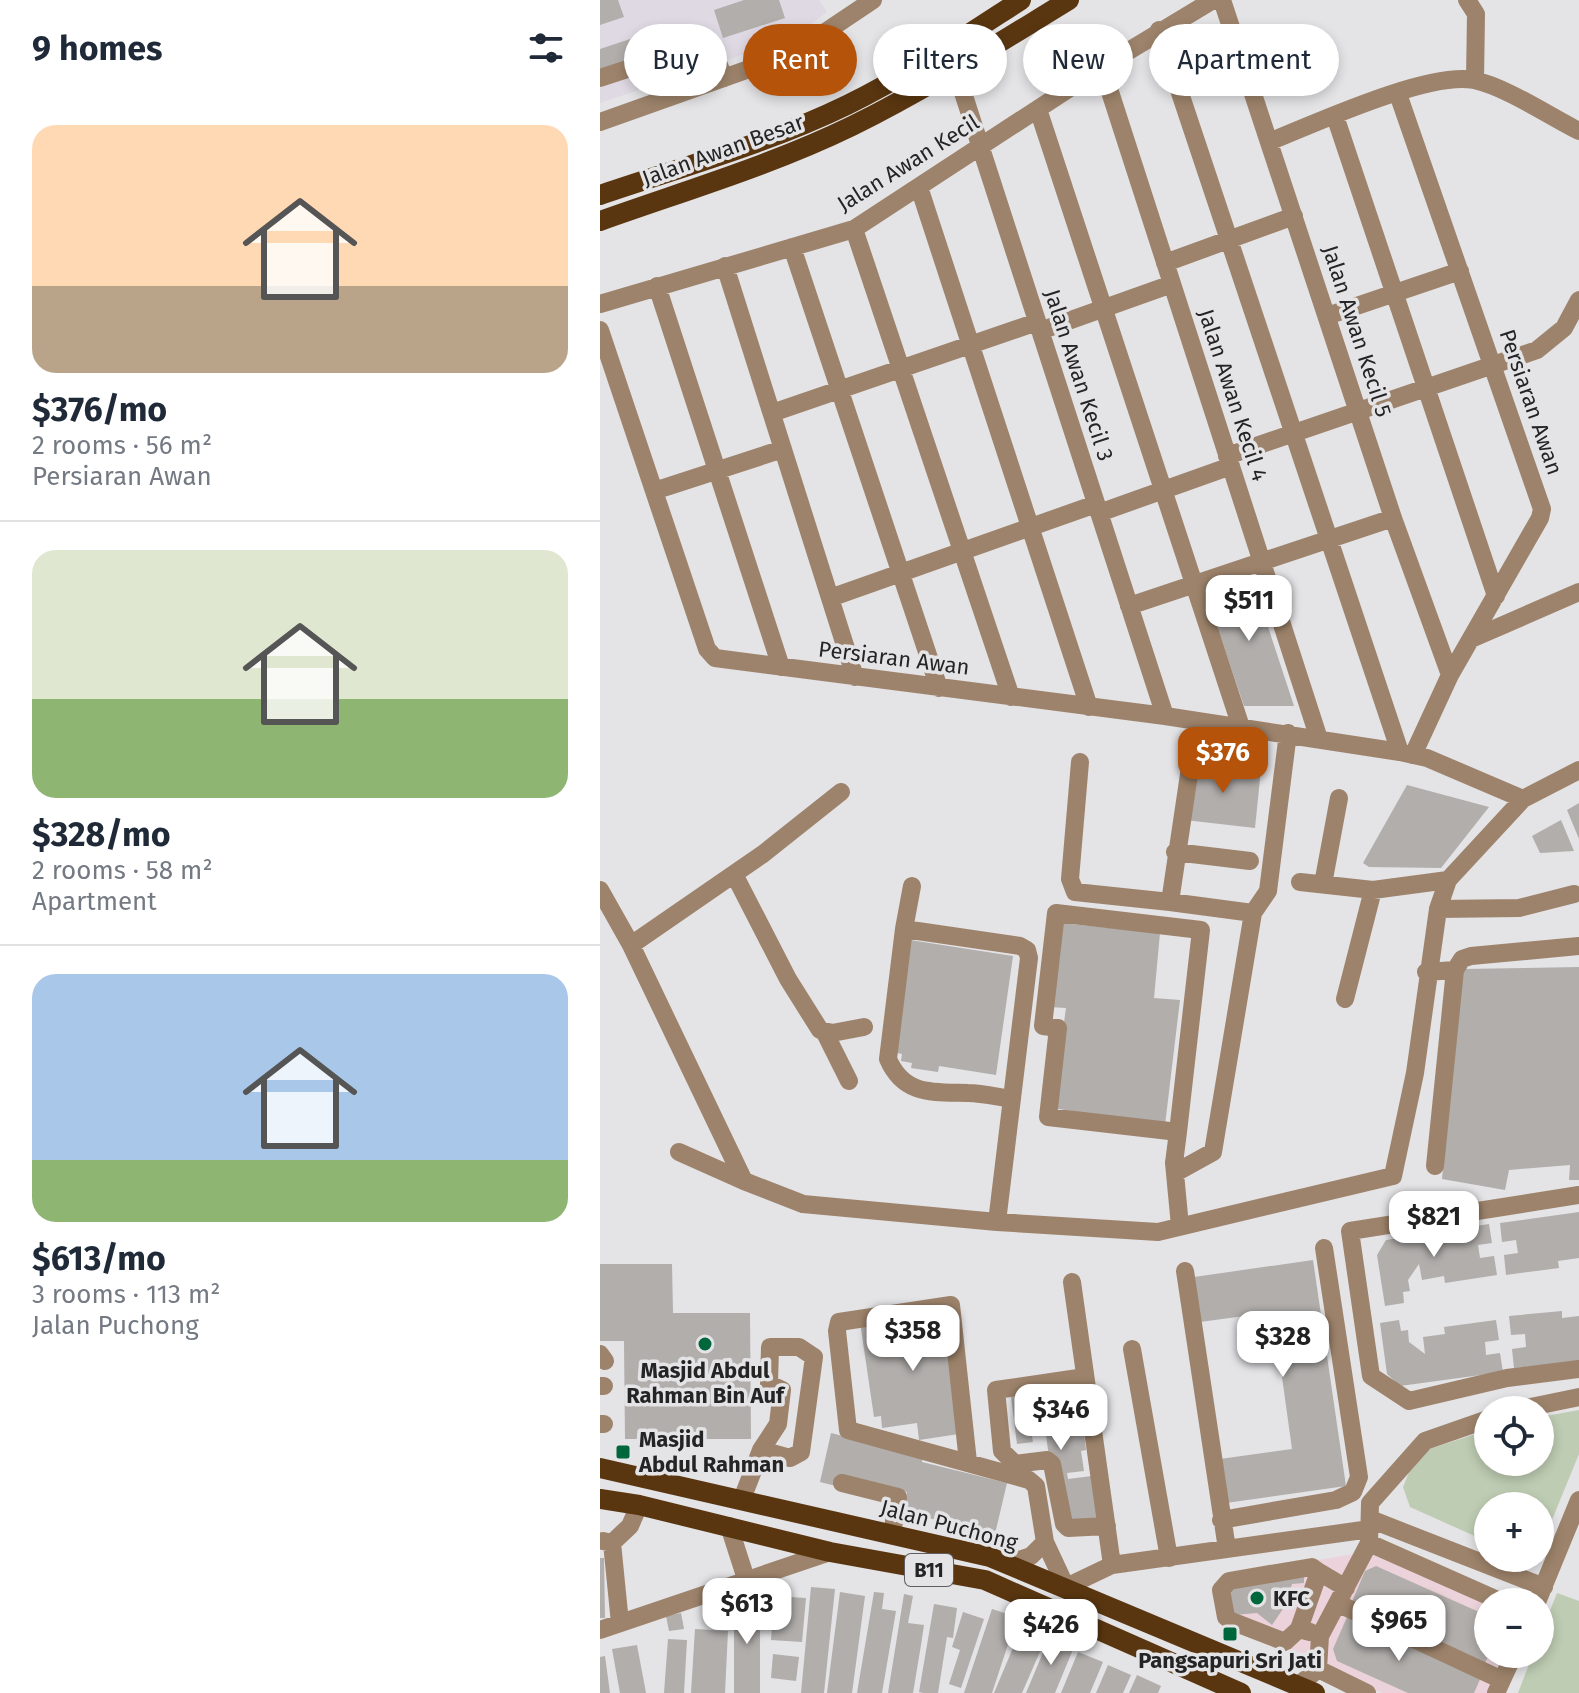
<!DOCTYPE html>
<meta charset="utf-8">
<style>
body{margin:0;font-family:"Fira Sans",sans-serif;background:#f6f6f7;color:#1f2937;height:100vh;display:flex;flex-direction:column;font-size:30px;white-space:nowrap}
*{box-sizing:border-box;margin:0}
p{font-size:26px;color:#747a83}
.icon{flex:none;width:44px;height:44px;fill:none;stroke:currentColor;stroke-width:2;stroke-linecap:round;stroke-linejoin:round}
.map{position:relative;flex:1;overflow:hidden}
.side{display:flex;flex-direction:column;background:#fff;width:600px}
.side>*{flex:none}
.banner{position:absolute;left:24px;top:24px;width:760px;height:72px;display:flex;gap:16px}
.tools{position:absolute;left:874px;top:1396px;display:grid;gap:16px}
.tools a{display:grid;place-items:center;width:80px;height:80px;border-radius:50%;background:#fff;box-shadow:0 4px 12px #0003;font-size:40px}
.price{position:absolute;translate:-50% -68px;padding:0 18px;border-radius:16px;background:#fff;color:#222;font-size:26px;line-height:52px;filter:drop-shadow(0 2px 4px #0008)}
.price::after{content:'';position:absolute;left:50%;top:48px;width:24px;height:18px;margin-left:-12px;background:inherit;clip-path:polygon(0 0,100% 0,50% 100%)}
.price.active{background:#b45309;color:#fff}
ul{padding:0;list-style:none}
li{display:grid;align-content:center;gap:16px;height:424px;padding:0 32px}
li+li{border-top:2px solid #e0e1e3}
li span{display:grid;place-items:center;height:248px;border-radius:24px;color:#555}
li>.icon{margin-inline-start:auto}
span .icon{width:144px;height:144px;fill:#fffc;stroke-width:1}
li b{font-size:34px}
h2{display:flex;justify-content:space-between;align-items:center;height:96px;padding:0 32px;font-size:34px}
.pill{padding:0 28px;border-radius:36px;background:#fff;box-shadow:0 4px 12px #0003;font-size:28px;line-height:72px}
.pill.active{background:#b45309;color:#fff}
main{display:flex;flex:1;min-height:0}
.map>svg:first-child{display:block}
.commercial{fill:#ebd2db}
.built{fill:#dfd9e3}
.green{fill:#beccb3}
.building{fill:#b1aeac}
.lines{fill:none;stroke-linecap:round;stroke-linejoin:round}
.minor{stroke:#9d836b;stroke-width:18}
.major{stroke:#593610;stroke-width:20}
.poi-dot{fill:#00673d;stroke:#e4e3e6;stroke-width:3}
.labels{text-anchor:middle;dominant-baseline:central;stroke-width:7;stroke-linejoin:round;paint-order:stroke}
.shield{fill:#e4e3e6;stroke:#5e5d5f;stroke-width:2}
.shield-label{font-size:20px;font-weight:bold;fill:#252425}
.street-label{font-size:22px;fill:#252425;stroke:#e4e3e6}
.poi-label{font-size:22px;font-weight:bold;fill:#252425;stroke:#e4e3e6}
</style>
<main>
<section class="side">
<h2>9 homes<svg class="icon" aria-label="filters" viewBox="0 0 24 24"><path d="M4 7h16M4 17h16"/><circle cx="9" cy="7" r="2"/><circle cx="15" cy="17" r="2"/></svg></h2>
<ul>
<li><span style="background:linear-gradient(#ffd9b3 65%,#b9a48a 0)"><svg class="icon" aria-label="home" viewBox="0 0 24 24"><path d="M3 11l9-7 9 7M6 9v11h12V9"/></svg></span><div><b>$376/mo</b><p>2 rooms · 56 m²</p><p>Persiaran Awan</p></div></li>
<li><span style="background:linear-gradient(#dfe7d0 60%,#8fb573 0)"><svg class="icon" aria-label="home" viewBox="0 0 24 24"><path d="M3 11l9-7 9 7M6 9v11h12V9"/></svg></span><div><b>$328/mo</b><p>2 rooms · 58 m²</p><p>Apartment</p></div></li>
<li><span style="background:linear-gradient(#a9c7e8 75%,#8fb573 0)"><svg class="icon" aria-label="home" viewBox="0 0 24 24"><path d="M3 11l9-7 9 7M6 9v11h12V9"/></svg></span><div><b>$613/mo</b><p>3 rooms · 113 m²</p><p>Jalan Puchong</p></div></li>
</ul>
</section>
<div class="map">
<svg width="979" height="1693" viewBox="0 0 979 1693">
<rect width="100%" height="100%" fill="#e4e3e6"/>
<path class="commercial" d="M772,1551L888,1602V1654H908L890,1693H782L621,1618L628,1575Z"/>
<path class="built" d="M0,0H219L227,12L192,38L0,103Z"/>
<path class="green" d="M979,1410V1454L940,1549V1506H888V1542L810,1507L803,1487L817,1453L888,1430V1462H940V1417Z
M957,1593L979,1601V1693H918L933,1654H940V1636Z"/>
<path class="building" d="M0,0H18L24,17L0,25Z
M144,0H179L185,18L123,38L114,10Z
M39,36L45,55L0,70V49Z
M650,572L694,706H644L605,591Z
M592,761L661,769L655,828L585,820Z
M807,785L889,807L841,868L769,867L763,863Z
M979,803V839L967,810Z
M961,820L974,851L940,853L932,836Z
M461,923L560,933L554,998L580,1000L565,1125L452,1108L466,1008L449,1007Z
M310,940L413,956L396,1075L339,1066L338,1072L311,1068L312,1063L301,1061L302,1054L293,1052Z
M979,967V1180H969L970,1165L909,1170L905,1190L842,1179L862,969Z
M979,1212V1258L958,1261L959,1268L906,1275L904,1255L918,1253L916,1240L902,1242L900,1223Z
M889,1224L892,1243L878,1245L880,1258L894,1256L897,1275L845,1283L844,1276L822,1280L819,1264L808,1280L810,1291L803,1292L804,1303L785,1306L777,1255L786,1240Z
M713,1260L746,1486L626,1503L620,1459L692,1449L673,1312L600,1322L594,1277Z
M0,1264H72L73,1313H150L151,1439H25L24,1341H0Z
M349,1310L359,1434L319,1440L317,1423L282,1428L281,1416L274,1417L260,1322Z
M962,1311V1318L979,1316V1362L914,1368L912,1349L926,1347L925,1334L911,1335L909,1316Z
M799,1320L801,1331L808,1330L809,1342L825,1354L823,1337L845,1334L844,1327L896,1320L899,1340L885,1342L886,1355L900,1353L903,1372L800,1386L787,1374L780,1323Z
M478,1388L480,1405L473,1406V1409L481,1408L486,1450L481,1451L484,1471L467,1473L468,1479L492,1476L498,1520L458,1525L446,1435L462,1433L459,1411L468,1410V1407L428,1412L429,1419H434L436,1435L432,1436L433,1442L417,1444L411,1397Z
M231,1433L323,1456L322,1462L407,1483L395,1534L303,1512L307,1492L238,1475L236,1486L220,1482Z
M0,1558H4L5,1618H0Z
M776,1566L888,1616L889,1654L885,1663L751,1604L765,1571Z
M704,1571V1583L692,1584L685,1606L672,1625L657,1613L634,1615L626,1590Z
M211,1587L235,1589L224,1693H201Z
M240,1592L265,1596L252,1693H227Z
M274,1592L284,1593L282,1609L296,1611L282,1693H257Z
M304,1594L313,1596L308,1623L324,1625L321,1645L313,1693H288Z
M174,1596L206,1598L202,1642L171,1640Z
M134,1599H160V1693H134Z
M334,1604L357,1608L353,1638L347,1637L338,1693H323L319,1692Z
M392,1609L417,1617L392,1693H364Z
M363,1612L384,1619L361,1688L349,1684L360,1650L352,1647Z
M81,1613L84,1629L69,1631L66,1616Z
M747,1617L881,1677L874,1693H808L737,1661L733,1649Z
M95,1629L128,1631L125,1693H91Z
M421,1629L445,1640L422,1693H394Z
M450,1636L474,1647L455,1693H426Z
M68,1639L87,1640L84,1693H64Z
M37,1645L46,1693H20L12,1649Z
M478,1652L503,1662L490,1693H461Z
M173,1654L199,1657L196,1681L171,1678Z
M5,1656L8,1678L10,1693H0V1657Z
M508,1665L531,1675L523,1693H496Z
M537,1675L561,1686L558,1693H529Z"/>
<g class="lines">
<path class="minor" d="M622,0L793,518L850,675
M867,0L876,14L875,80
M559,30L800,752
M343,50L356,71L565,716
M502,67L719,739
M0,78L110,42L124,78
M798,94L942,509L940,518L850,675L813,755
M438,109L641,727
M735,116L896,596
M0,122L194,53L273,0
M671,141C716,123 829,71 874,80C906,87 949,116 979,131
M319,187L489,707
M254,229L411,697
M192,247L339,688
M565,263L694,216
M125,266L255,677
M57,286L181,667
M0,304L254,229L502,67L613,0
M727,316L860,271
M0,330L107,649L115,658L565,716L800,752L827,758L923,799
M440,331L572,284
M172,413L437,322
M627,456L937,350L964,328L979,300
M54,491L183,449
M499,513L631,466
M230,598L496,504
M529,606L793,518
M871,639L979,592
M624,756L599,754L591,761L570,902L653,913
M480,762L470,879L475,892L570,902
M575,852L650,861
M134,874L188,979L220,1030L232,1033L264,1027
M700,882L773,890L848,880
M723,884L739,798
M0,890L31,945L144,1181L203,1204L397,1222L558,1232L793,1176L815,1073L838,909L848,880L923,799L979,770
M838,909L919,908L974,894
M304,929L312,886
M31,945L163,854L241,792
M826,972L855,970L862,959L871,956L979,946
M745,999L773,890
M225,1033L249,1081
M578,1132L448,1117L458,1028L443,1026L456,913L601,930L578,1132L574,1163L580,1226
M79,1152L144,1181
M835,1166L855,970
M575,1173L613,1152L653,913L668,891L688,733
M979,1195L750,1231L771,1376L809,1401L907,1378L979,1369
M397,1222L429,958L427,950L420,946L304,929L288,1059C304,1096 333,1092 368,1093C382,1093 398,1097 412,1099
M585,1271L627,1549
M472,1282L512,1565
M532,1349L569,1558
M0,1354L5,1361
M485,1377L396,1390L402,1451L415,1464L447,1460L452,1464L464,1524L468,1528L507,1526
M0,1386H4
M916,1410L979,1397
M0,1424H4
M368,1462L351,1305L239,1322L237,1331L248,1430L429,1480L436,1486L445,1542L466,1587L512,1565L770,1529
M242,1483L298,1497L292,1534
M142,1499L161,1450L178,1424L182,1390L169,1384L170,1347H199L214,1357L201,1452L190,1458L161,1450
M770,1519L944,1587
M621,1520L736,1500L753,1492L759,1477L724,1248
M129,1526L147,1582
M3,1541L12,1543L30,1526L39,1505
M12,1543L20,1623
M769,1543L902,1602
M407,1564L431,1556L445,1542
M937,1602L979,1500
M739,1604L902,1680
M699,1629L685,1642L631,1621L626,1617L621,1590L629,1581L712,1567L719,1572
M0,1630L230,1552
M710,1632L699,1629L719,1572L746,1588
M718,1669L767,1693
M699,1685L718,1669L720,1636L769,1543L770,1503L825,1441L888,1419
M896,1693L914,1654"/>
<path class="major" d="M0,195C82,167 169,143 247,105C308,75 364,37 421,0
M0,221C84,191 172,165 252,126C327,89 397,44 469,0
M0,1468L390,1557L715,1693
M0,1499L39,1505L230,1552L385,1580L641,1693"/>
</g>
<g class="poi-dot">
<circle cx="105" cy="1344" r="8"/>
<rect x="15" y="1444" width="16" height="16" rx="4"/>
<circle cx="657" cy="1598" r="8"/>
<rect x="622" y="1626" width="16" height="16" rx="4"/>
</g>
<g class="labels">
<rect class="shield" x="305" y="1554" width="48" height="32" rx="6"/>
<g class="shield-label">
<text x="329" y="1570">B11</text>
</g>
<g class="street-label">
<text transform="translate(123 150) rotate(-20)">Jalan Awan Besar</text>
<text transform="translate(308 163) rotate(-32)">Jalan Awan Kecil</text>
<text transform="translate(757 331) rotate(72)">Jalan Awan Kecil 5</text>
<text transform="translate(479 375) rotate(72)">Jalan Awan Kecil 3</text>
<text transform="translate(633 395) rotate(72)">Jalan Awan Kecil 4</text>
<text transform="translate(931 402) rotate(71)">Persiaran Awan</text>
<text transform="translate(294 658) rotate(7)">Persiaran Awan</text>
<text transform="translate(349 1525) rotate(15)">Jalan Puchong</text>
</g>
<g class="poi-label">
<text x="105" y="1370">Masjid Abdul<tspan x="105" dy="25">Rahman Bin Auf</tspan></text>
<text x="39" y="1439" text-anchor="start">Masjid<tspan x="39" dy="25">Abdul Rahman</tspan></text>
<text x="673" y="1598" text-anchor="start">KFC</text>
<text x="630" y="1660">Pangsapuri Sri Jati</text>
</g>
</g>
</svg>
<div class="tools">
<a><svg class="icon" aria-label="locate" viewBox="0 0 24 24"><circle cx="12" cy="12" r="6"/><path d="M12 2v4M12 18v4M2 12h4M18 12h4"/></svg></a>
<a>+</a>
<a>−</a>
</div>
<b class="price" style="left:649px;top:643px">$511</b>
<b class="price active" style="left:623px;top:795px">$376</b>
<b class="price" style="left:834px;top:1259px">$821</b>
<b class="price" style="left:313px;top:1373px">$358</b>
<b class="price" style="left:683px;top:1379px">$328</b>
<b class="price" style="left:461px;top:1452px">$346</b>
<b class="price" style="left:147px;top:1646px">$613</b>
<b class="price" style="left:799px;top:1663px">$965</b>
<b class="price" style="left:451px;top:1667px">$426</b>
<div class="banner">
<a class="pill">Buy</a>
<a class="pill active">Rent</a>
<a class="pill">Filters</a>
<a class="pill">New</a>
<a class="pill">Apartment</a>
</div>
</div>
</main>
